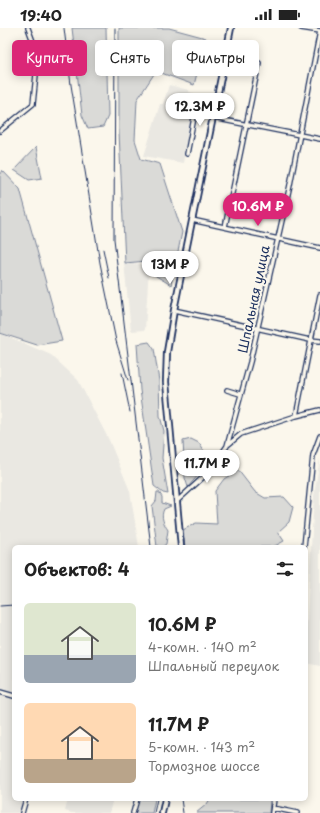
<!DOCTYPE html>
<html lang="ru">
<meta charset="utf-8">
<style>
body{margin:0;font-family:"Playpen Sans",sans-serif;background:#f6f6f6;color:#222;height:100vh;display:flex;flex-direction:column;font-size:15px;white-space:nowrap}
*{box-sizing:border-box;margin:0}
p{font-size:13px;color:#767676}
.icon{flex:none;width:22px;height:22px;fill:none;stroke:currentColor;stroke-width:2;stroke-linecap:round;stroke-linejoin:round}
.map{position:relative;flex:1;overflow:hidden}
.panel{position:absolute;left:12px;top:517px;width:296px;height:256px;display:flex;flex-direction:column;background:#fff;border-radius:6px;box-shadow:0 2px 10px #0003}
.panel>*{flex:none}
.hud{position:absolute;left:12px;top:12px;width:296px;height:36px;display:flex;gap:8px}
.price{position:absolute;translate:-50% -34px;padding:0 9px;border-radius:14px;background:#fff;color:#222;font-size:13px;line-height:26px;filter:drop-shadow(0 1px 2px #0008)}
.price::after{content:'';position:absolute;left:50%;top:24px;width:12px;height:9px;margin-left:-6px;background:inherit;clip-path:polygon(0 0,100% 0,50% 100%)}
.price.selected{background:#db2777;color:#fff}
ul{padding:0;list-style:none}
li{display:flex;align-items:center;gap:12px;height:100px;padding:0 12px}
li span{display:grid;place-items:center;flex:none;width:112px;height:80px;border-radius:6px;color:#555}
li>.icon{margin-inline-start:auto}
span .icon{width:48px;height:48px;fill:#fffc;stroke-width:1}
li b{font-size:17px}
h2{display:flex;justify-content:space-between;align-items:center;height:48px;padding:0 12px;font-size:17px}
.pill{padding:0 14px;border-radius:6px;background:#fff;box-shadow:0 2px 10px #0003;font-size:14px;line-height:36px}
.pill.selected{background:#db2777;color:#fff}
.status{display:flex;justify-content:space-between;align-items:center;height:28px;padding:0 20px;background:#fff;direction:ltr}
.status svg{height:11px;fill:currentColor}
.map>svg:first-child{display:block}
.built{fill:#eae8e2}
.green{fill:#dadad7;stroke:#7a849a}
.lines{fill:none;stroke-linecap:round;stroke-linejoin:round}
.minor-casing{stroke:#1b2f5e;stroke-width:6}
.tertiary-casing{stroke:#1b2f5e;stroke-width:8}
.minor{stroke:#fbf7ec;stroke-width:3.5}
.tertiary{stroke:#fbf7ec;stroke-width:4.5}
.rail{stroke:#1b2f5e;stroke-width:1}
.labels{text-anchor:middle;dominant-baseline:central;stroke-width:4;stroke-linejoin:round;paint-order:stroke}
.street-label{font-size:13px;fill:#1b2f5e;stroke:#fbf7ec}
</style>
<div class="status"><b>19:40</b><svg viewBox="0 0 49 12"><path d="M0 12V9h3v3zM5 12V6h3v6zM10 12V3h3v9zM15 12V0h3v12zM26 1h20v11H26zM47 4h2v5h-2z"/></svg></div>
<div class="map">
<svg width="320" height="785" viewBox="0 0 320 785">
<rect width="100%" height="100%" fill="#fbf7ec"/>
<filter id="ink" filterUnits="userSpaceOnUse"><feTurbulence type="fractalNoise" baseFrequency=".025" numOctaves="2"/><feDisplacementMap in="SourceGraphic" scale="8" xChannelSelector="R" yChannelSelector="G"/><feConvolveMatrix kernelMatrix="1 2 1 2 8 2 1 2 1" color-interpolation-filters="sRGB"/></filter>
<g filter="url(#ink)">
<path class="built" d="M169,57L189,62V64L195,66L183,135L144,128L160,76H163Z
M124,235L144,236L149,239L145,302L131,303Z
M0,305L51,327L78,352L109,412L130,463L139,519H14V771H25L21,785H0Z
M320,430V638L306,635V606L314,468Z
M68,771H113L109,785H72L65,783Z"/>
<path class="green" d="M72,0H106L108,88L103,99L88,101L82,87Z
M119,0H169L206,10L194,57L156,43L137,72L135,112L141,131L160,136L182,204L171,257L156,248L147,233L125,235L119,104Z
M36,119L42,150L29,152L14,142Z
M2,142L20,161L62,313L37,317L0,305V146Z
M149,314L154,321L159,353L160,388L164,403L162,430L168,466L163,465L154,458L140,362L137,316Z
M191,411L199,415L210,433L188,459L185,450L183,413Z
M238,442L255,464L265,470L284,469L293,479L289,494L278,504L284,513L273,519H185L183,502L196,495L217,496L215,463L224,451Z
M157,464H159L162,469V475L171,478L164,481C160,489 164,496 168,502L166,516L162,519H157L152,478L156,473Z
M139,771H155L152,785H134Z
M210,771H270L269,785H196L207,776Z"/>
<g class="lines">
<g class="minor-casing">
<path id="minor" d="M301,0L320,3
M196,83L214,86
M213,90L320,111
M0,103L33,76L38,27L28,0
M187,126L198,69
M192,192L320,220
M225,199L259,35
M174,282L310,312L320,313
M227,362L240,366
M296,388L320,267
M229,416L241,406L296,388L320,382
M176,474L210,443L227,418L250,334L290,157L320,3
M304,519L313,427L320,408
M0,664L14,668
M273,780L297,785
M22,785L26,771
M133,785L137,771
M272,785L274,771"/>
</g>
<g class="tertiary-casing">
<path id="tertiary" d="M181,519L166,354L167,324L174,282L231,0
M162,785L165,771"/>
</g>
<use href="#minor" class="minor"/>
<use href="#tertiary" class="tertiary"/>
<path class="rail" d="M64,0L71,57L100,235L116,313L128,352
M115,0L114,211L151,519
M103,221L109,250
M122,345L130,384
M0,578L14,577
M181,771L183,785
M154,785L157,771"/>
</g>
</g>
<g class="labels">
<g class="street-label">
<text transform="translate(253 271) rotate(-78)">Шпальная улица</text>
</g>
</g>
</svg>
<b class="price" style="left:200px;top:99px">12.3M ₽</b>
<b class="price selected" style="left:258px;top:199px">10.6M ₽</b>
<b class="price" style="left:170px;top:257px">13M ₽</b>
<b class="price" style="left:207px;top:456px">11.7M ₽</b>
<div class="hud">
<a class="pill selected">Купить</a>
<a class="pill">Снять</a>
<a class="pill">Фильтры</a>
</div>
<section class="panel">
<h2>Объектов: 4<svg class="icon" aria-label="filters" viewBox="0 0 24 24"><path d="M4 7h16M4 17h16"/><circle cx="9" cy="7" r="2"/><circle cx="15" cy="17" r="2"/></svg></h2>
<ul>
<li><span style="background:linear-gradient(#dfe7d0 65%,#9aa5b1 0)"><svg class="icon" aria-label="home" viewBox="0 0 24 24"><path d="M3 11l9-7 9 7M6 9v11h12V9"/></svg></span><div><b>10.6M ₽</b><p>4-комн. · 140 m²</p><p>Шпальный переулок</p></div></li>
<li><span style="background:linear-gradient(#ffd9b3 70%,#b9a48a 0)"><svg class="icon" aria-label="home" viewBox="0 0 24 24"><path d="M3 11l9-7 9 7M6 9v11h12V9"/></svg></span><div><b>11.7M ₽</b><p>5-комн. · 143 m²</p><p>Тормозное шоссе</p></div></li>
</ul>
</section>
</div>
